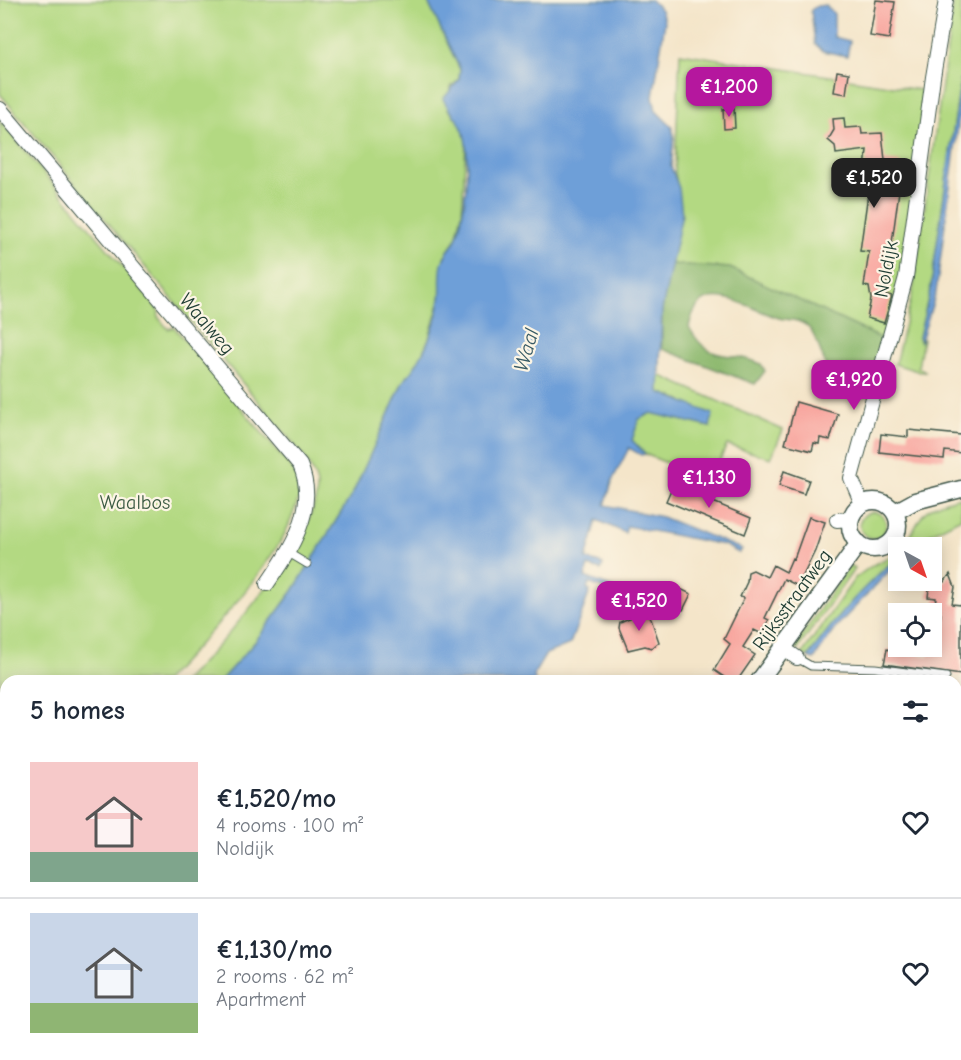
<!DOCTYPE html>
<meta charset="utf-8">
<style>
body{margin:0;font-family:"Comic Neue",sans-serif;background:#f6f6f7;color:#1f2937;height:100vh;display:flex;flex-direction:column;font-size:22px;white-space:nowrap}
*{box-sizing:border-box;margin:0}
p{font-size:20px;color:#747a83}
.icon{flex:none;width:33px;height:33px;fill:none;stroke:currentColor;stroke-width:2;stroke-linecap:round;stroke-linejoin:round}
.map{position:relative;flex:1;overflow:hidden}
.drawer{position:absolute;left:0px;top:675px;width:962px;height:386px;display:flex;flex-direction:column;background:#fff;border-radius:18px 18px 0 0;box-shadow:0 3px 15px #0003}
.drawer>*{flex:none}
.needle{width:39px;rotate:140deg}
.buttons{position:absolute;left:888px;top:537px;display:grid;gap:12px}
.buttons a{display:grid;place-items:center;width:54px;height:54px;border-radius:0px;background:#fff;box-shadow:0 3px 15px #0003;font-size:30px}
.price{position:absolute;translate:-50% -51px;padding:0 14px;border-radius:12px;background:#b5179e;color:#fff;font-size:20px;line-height:39px;filter:drop-shadow(0 2px 3px #0008)}
.price::after{content:'';position:absolute;left:50%;top:36px;width:18px;height:14px;margin-left:-9px;background:inherit;clip-path:polygon(0 0,100% 0,50% 100%)}
.price.active{background:#222;color:#fff}
ul{padding:0;list-style:none}
li{display:flex;align-items:center;gap:18px;height:150px;padding:0 30px}
li+li{border-top:2px solid #e0e1e3}
li span{display:grid;place-items:center;flex:none;width:168px;height:120px;border-radius:0px;color:#555}
li>.icon{margin-inline-start:auto}
span .icon{width:72px;height:72px;fill:#fffc;stroke-width:1}
li b{font-size:26px}
h2{display:flex;justify-content:space-between;align-items:center;height:72px;padding:0 30px;font-size:26px}
.map>svg:first-child{display:block}
.green{fill:#b3d982;stroke:#698b5b;stroke-width:1.5}
.forest{fill:#8eb970;stroke:#567b52;stroke-width:1.5}
.water{fill:#6e9fd8;stroke:#466e86;stroke-width:1.5}
.building{fill:#f8a09a}
.lines{fill:none;stroke-linecap:round;stroke-linejoin:round}
.service-casing{stroke:#3f564a;stroke-width:9}
.minor-casing{stroke:#3f564a;stroke-width:16}
.tertiary-casing{stroke:#3f564a;stroke-width:19}
.service{stroke:#fff;stroke-width:7}
.minor{stroke:#fff;stroke-width:14}
.tertiary{stroke:#fff;stroke-width:16}
.labels{text-anchor:middle;dominant-baseline:central;stroke-width:4.5;stroke-linejoin:round;paint-order:stroke}
.street-label{font-size:20px;fill:#1f3d34;stroke:#fcf5e5}
.park-label{font-size:20px;fill:#3d5c44;stroke:#fcf5e5}
.water-label{font-size:21px;font-style:italic;fill:#375a65;stroke:#fcf5e5}
</style>
<div class="map">
<svg width="961" height="1060" viewBox="0 0 961 1060">
<rect width="100%" height="100%" fill="#fcf5e5"/>
<filter id="ink" filterUnits="userSpaceOnUse"><feTurbulence type="fractalNoise" baseFrequency=".0167" numOctaves="2"/><feDisplacementMap in="SourceGraphic" scale="12" xChannelSelector="R" yChannelSelector="G"/><feConvolveMatrix kernelMatrix="1 2 1 2 8 2 1 2 1" color-interpolation-filters="sRGB"/></filter>
<filter id="wash" filterUnits="userSpaceOnUse"><feTurbulence type="fractalNoise" baseFrequency=".008" numOctaves="4" result="noise"/><feDisplacementMap in="SourceGraphic" scale="24" xChannelSelector="R" yChannelSelector="G"/><feGaussianBlur stdDeviation="1.35" result="paint"/><feColorMatrix in="noise" values="0 0 0 0 0 0 0 0 0 0 0 0 0 0 0 0 0 1.4 0 .05"/><feComposite in="paint" operator="in"/></filter>
<g filter="url(#wash)">
<rect width="100%" height="100%" fill="#f4e5c9"/>
<path class="green" d="M0,0H427L460,70L459,80L451,87L448,109L462,126L466,140L462,213L456,239L444,257L440,300L429,338L416,368L403,382L353,493L293,591L255,642L220,681H184C221,646 315,539 317,489C318,478 309,465 303,455L0,94Z
M954,0H961V76L931,286L919,337L920,341L923,339L918,367L925,371L920,372L895,364L913,291Z
M680,53L926,91L903,271L885,340L730,268L670,264L682,214L675,172Z
M0,121L153,303L159,312L158,317L168,329L174,327L293,470L302,490C296,505 291,523 283,537C251,591 207,636 165,681H6V809L0,812Z
M659,375L783,430L771,458L727,445L710,481L645,454L632,440L639,419L651,413L710,427L681,400L659,392Z
M961,497V518L903,548C925,515 917,507 961,497Z
M860 525a13 13 0 1 1 26 0a13 13 0 1 1-26 0Z
M898,553V557C859,590 838,615 808,657L802,654L855,578L873,565Z
M850,565L855,568L797,650L795,645Z"/>
<path class="forest" d="M670,264L730,268L885,340L869,395L855,398L834,390C828,375 818,336 807,326C798,318 786,321 776,317C747,308 699,273 689,327C711,367 728,348 761,364L765,371L755,384L662,349V310Z"/>
<path class="water" d="M427,0H651L661,10L665,22L653,97L656,111L672,127L674,136L671,167L679,188L682,214L662,310L659,392L713,414L710,427L651,413L639,419L632,440L645,454L641,455L629,448L613,479L605,505L662,517L742,549L739,553L724,545L627,526L625,533L597,520L586,559L603,564L601,570L588,566L585,577L627,593L658,599L659,603L623,596L589,583L587,589L590,591L570,644L546,654L534,674L535,681H220L255,642L293,591L353,493L403,382C422,361 436,328 440,299C442,286 438,271 444,258C447,251 453,246 456,239C465,214 470,164 465,138C463,123 450,113 443,99L459,80L460,69Z
M826,5L834,14V37L850,41L847,56L823,51L815,44L811,10L817,6Z
M961,76V103L936,292L921,341L919,337L931,286Z
M898,557V562L836,627L814,659L808,657C837,616 860,589 898,557Z
M6,853V1054L221,1055L215,1060H0V857Z
M622,1055L718,1054V1060H620Z"/>
<g id="blocks">
<path class="building" d="M876,0L895,2L889,39L870,36Z
M837,71L849,73L846,94L834,92Z
M734,108L735,128L724,129L723,109Z
M844,118L845,128L861,127L862,134L882,133L885,160L900,162L899,169H902L885,294L892,296L884,323L867,318L871,299L869,287L864,286L869,252L860,251L870,179L864,178L867,150L836,154L835,146L828,140L834,130L833,119Z
M796,402L838,414L830,440L820,438L819,444L814,443L812,451L785,444Z
M908,430L961,435V453L945,451L944,459L879,452L881,434L908,437Z
M784,471L809,480L804,494L779,486Z
M673,485L751,518L745,534L666,501Z
M809,517L825,522L815,551L798,586L784,579L765,618L769,620L762,634L754,630L743,647L755,655L737,681H730L714,670L730,644L724,639L744,598L740,597L747,582L748,572L753,570L767,577L773,565L786,572L792,558L794,559Z
M950,574L955,587L952,604L961,605V675L884,664L887,649L928,656L932,638L937,639L941,614L933,612L936,598L928,597L930,580L944,582Z
M670,584L691,594L683,610L668,603L670,600L664,597Z
M641,613L650,616L659,642L652,648L645,646L628,650L619,628L620,622Z"/>
</g>
</g>
<g filter="url(#ink)">
<use href="#blocks" fill-opacity="0" stroke="#3f564a" stroke-width="1.5"/>
<g class="lines">
<g class="service-casing">
<path id="service" d="M287,552L307,564
M797,658L811,666L875,668L946,677"/>
</g>
<g class="minor-casing">
<path id="minor" d="M0,109L300,465C319,508 291,549 267,584
M862,504L851,478L906,277L933,77L946,0
M837,520L851,519
M783,648L797,658"/>
</g>
<g class="tertiary-casing">
<path id="tertiary" d="M850 525a24 24 0 1 1 48 0a24 24 0 1 1-48 0Z
M895,512L915,501L961,489
M759,681L859,543
M497,1060L501,1054"/>
</g>
<use href="#service" class="service"/>
<use href="#minor" class="minor"/>
<use href="#tertiary" class="tertiary"/>
</g>
</g>
<g class="labels">
<g class="street-label">
<text transform="translate(886 269) rotate(-79)">Noldijk</text>
<text transform="translate(207 324) rotate(50)">Waalweg</text>
<text transform="translate(792 600) rotate(-54)">Rijksstraatweg</text>
</g>
<g class="park-label">
<text x="135" y="502">Waalbos</text>
</g>
<g class="water-label">
<text transform="translate(526 350) rotate(-74)">Waal</text>
</g>
</g>
</svg>
<div class="buttons">
<a><svg class="needle" viewBox="-14 -14 28 28"><path d="M0-13l5 13h-10z" fill="#e53935"/><path d="M0 13l5-13h-10z" fill="#747a83"/></svg></a>
<a><svg class="icon" aria-label="locate" viewBox="0 0 24 24"><circle cx="12" cy="12" r="6"/><path d="M12 2v4M12 18v4M2 12h4M18 12h4"/></svg></a>
</div>
<b class="price" style="left:729px;top:118px">€1,200</b>
<b class="price active" style="left:874px;top:209px">€1,520</b>
<b class="price" style="left:854px;top:411px">€1,920</b>
<b class="price" style="left:709px;top:509px">€1,130</b>
<b class="price" style="left:639px;top:632px">€1,520</b>
<section class="drawer">
<h2>5 homes<svg class="icon" aria-label="filters" viewBox="0 0 24 24"><path d="M4 7h16M4 17h16"/><circle cx="9" cy="7" r="2"/><circle cx="15" cy="17" r="2"/></svg></h2>
<ul>
<li><span style="background:linear-gradient(#f6c9c9 75%,#7fa58c 0)"><svg class="icon" aria-label="home" viewBox="0 0 24 24"><path d="M3 11l9-7 9 7M6 9v11h12V9"/></svg></span><div><b>€1,520/mo</b><p>4 rooms · 100 m²</p><p>Noldijk</p></div><svg class="icon" aria-label="heart" viewBox="0 0 24 24"><path d="M12 20l-8-8c-3-5 5-10 8-4 3-6 11-1 8 4z"/></svg></li>
<li><span style="background:linear-gradient(#c9d6e8 75%,#8fb573 0)"><svg class="icon" aria-label="home" viewBox="0 0 24 24"><path d="M3 11l9-7 9 7M6 9v11h12V9"/></svg></span><div><b>€1,130/mo</b><p>2 rooms · 62 m²</p><p>Apartment</p></div><svg class="icon" aria-label="heart" viewBox="0 0 24 24"><path d="M12 20l-8-8c-3-5 5-10 8-4 3-6 11-1 8 4z"/></svg></li>
</ul>
</section>
</div>
